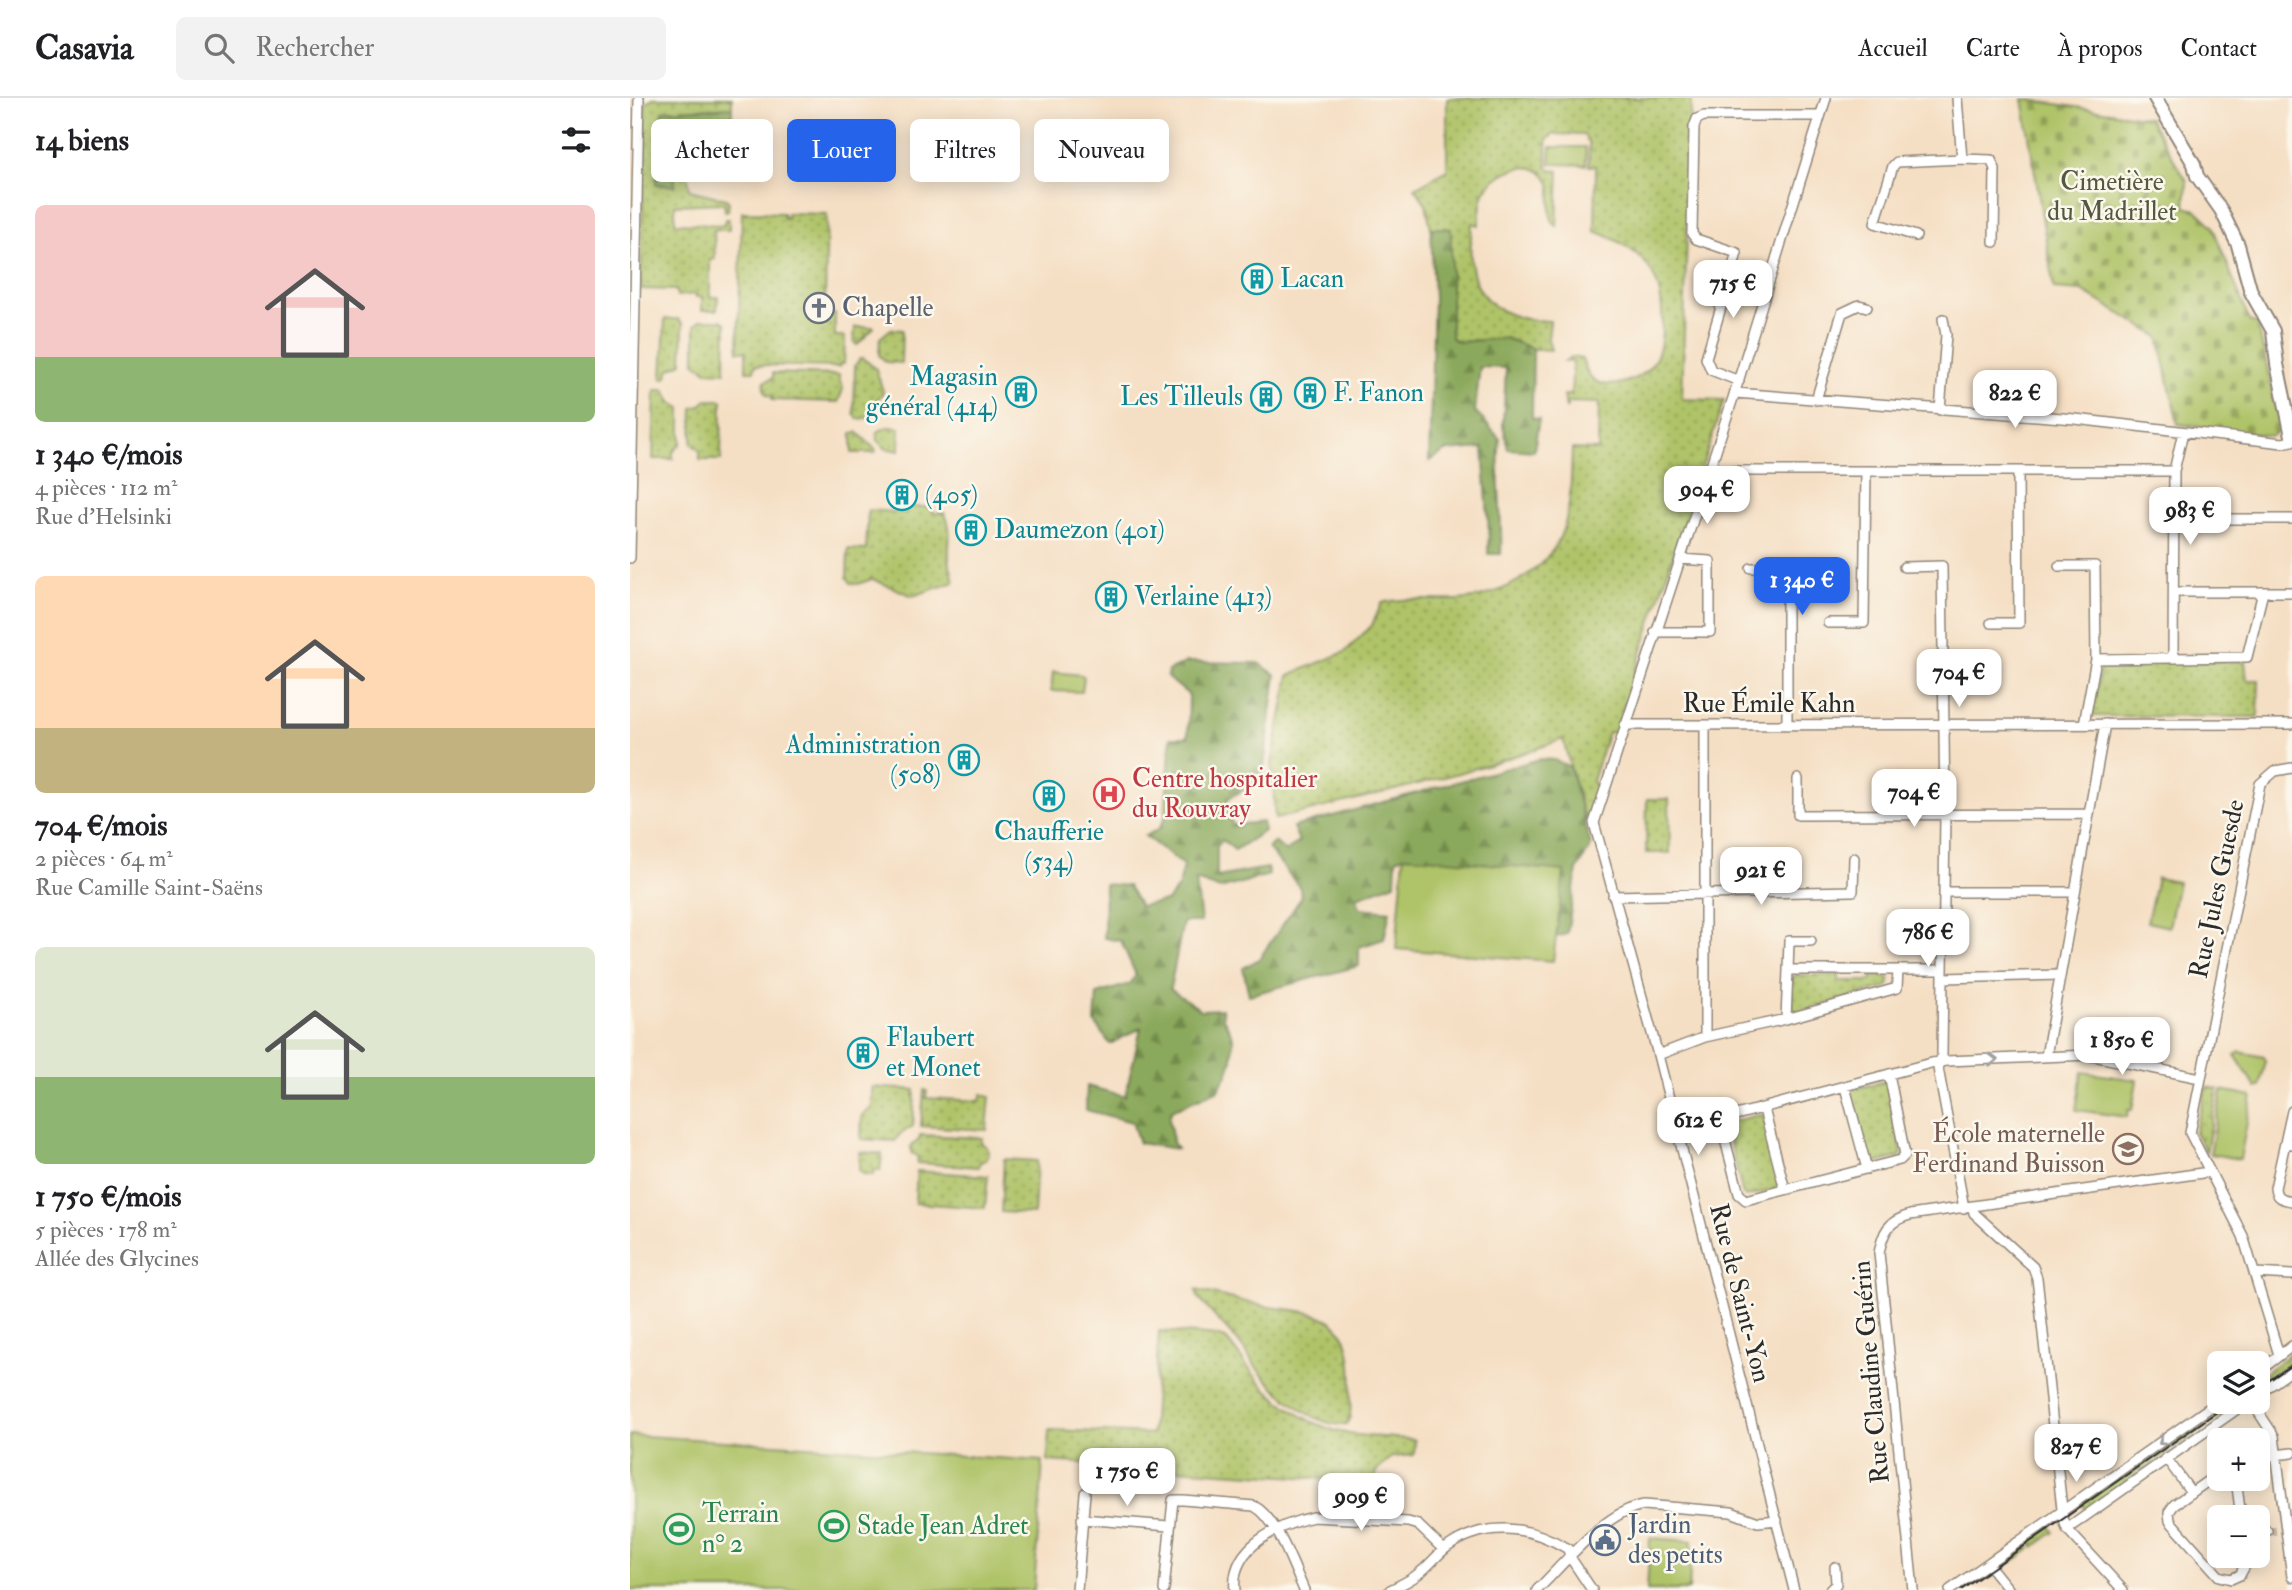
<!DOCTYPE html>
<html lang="fr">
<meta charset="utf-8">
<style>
body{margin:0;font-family:"IM FELL Double Pica",serif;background:#f2f2f2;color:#202124;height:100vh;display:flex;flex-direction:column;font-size:26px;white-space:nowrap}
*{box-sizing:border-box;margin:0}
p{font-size:23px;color:#757577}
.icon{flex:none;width:38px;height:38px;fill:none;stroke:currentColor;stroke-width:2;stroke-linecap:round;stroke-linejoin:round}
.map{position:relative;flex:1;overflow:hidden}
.sheet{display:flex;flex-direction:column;background:#fff;width:630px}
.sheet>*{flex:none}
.hud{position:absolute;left:21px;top:21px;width:665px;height:63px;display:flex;gap:14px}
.tools{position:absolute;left:1577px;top:1253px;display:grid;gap:14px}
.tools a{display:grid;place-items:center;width:63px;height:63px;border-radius:10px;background:#fff;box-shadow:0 4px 18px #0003;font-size:35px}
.price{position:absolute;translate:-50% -60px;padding:0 16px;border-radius:14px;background:#fff;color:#222;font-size:23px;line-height:46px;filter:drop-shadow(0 2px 4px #0008)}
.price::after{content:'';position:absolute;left:50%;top:42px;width:21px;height:16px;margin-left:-10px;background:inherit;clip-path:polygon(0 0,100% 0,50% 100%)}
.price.active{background:#2563eb;color:#fff}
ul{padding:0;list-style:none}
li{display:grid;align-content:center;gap:14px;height:371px;padding:0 35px}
li span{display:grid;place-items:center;height:217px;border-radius:10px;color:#555}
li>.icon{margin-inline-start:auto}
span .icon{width:126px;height:126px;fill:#fffc;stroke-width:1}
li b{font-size:30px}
h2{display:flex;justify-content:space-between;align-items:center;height:84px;padding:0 35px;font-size:30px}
.pill{padding:0 24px;border-radius:10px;background:#fff;box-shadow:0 4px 18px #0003;font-size:24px;line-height:63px}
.pill.active{background:#2563eb;color:#fff}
header{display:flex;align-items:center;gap:42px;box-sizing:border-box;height:98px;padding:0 35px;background:#fff;border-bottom:2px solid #e0e0e0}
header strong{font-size:33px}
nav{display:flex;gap:38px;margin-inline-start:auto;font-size:24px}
.search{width:490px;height:63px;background:#f2f2f2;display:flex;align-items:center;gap:18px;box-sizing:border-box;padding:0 24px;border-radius:10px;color:#757577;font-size:26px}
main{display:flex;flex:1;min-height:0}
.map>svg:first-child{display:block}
.grass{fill:url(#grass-dots);stroke:#6d7749;stroke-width:2}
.forest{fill:url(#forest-firs);stroke:#5b6a44;stroke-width:2}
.cemetery{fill:url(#cemetery-stones);stroke:#6d7749;stroke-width:2}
.green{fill:#afc367;stroke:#6d7749;stroke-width:2}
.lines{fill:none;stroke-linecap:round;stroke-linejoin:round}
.minor-tunnel{stroke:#cdbba5;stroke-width:9;stroke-dasharray:9 4.5;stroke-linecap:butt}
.minor-casing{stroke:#908578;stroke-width:12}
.tertiary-casing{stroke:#908578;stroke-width:16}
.minor{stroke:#fff;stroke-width:9}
.tertiary{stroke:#fff;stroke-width:12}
.tram{stroke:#2b2b2b;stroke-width:2}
.oneway{stroke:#a0a0a0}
.labels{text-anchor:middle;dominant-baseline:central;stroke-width:5;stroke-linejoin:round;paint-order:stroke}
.park-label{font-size:26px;fill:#53593d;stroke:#fbf7ec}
.culture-label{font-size:26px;fill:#0d838f;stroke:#fbf7ec;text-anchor:start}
.worship-label{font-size:26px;fill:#5b616d;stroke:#fbf7ec;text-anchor:start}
.street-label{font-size:26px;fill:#2b2b2b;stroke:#fbf7ec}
.health-label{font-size:26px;fill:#be3a42;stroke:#fbf7ec;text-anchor:start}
.education-label{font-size:26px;fill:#785e54;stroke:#fbf7ec;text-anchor:end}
.leisure-label{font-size:26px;fill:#27864d;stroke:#fbf7ec;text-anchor:start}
.service-label{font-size:26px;fill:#4e5e75;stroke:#fbf7ec;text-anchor:start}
</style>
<header>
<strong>Casavia</strong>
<div class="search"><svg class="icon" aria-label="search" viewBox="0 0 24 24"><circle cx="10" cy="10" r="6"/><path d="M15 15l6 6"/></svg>Rechercher</div>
<nav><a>Accueil</a><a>Carte</a><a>À propos</a><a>Contact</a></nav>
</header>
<main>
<section class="sheet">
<h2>14 biens<svg class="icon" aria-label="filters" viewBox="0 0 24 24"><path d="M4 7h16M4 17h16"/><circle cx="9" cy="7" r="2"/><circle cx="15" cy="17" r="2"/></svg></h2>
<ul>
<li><span style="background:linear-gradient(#f6c9c9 70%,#8fb573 0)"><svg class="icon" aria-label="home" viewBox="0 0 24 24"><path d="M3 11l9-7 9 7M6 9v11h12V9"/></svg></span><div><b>1 340 €/mois</b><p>4 pièces · 112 m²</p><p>Rue d'Helsinki</p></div></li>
<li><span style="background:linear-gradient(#ffd9b3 70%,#c2b280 0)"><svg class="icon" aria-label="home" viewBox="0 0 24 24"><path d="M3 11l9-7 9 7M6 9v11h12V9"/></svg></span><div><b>704 €/mois</b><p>2 pièces · 64 m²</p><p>Rue Camille Saint-Saëns</p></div></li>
<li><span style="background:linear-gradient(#dfe7d0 60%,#8fb573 0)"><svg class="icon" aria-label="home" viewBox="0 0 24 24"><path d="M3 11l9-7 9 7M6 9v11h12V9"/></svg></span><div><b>1 750 €/mois</b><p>5 pièces · 178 m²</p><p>Allée des Glycines</p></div></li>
</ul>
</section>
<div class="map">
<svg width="1662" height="1492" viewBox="0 0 1662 1492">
<defs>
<pattern id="grass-dots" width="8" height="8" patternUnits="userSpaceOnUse" patternTransform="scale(1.75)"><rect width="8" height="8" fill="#afc367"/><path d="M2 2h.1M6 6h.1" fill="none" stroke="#8f9f55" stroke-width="1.8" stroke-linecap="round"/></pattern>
<pattern id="forest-firs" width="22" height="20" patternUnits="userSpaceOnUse" patternTransform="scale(1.75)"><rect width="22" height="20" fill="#8ba95c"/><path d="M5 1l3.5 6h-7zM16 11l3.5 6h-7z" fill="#728a4c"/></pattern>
<pattern id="cemetery-stones" width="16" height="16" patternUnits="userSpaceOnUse" patternTransform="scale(1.75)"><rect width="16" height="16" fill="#afc367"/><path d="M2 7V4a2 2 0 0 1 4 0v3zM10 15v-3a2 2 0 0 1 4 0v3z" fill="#8f9f55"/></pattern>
</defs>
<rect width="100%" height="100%" fill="#fbf7ec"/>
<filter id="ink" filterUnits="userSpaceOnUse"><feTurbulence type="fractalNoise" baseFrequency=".0143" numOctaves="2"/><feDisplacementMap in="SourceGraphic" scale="14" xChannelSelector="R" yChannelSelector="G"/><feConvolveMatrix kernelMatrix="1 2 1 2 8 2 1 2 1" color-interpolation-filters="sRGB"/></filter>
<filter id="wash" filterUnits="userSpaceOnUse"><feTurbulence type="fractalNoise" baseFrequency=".00686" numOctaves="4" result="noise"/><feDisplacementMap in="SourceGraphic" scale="28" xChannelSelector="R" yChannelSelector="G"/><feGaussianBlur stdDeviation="1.57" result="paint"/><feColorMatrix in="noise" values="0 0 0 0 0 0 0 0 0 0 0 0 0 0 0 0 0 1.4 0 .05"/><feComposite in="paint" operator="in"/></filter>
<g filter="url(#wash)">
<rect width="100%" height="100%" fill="#f5dfc4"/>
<path class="grass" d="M23,0H102V9L33,13L35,36L26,86L45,87L44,39L48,25L54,22L102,20V32L77,31L59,40L56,69L60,92L96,101L99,104L98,113H95L94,105L45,107V125L94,127L95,121H99V132H84L85,161L80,162V199H88L87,212H72V199H66V196L47,198L46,192L11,191L15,6Z
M817,0H1061L1052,301L1094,302L985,635L978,634L962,683L967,690L955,724L933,641C840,676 741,698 645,721L642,665L659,577L715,554L742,527L752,505C780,498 810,505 838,501C855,499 874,491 888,483C943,450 940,408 942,351L968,352L969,305L938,304L936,311L934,297H941L943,264L935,263L941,259L952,261C954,267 956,275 961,280C977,294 1008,283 1020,269C1030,258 1032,243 1032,229C1035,175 1012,151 965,133L966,68H959V45L954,37L923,36L917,42V68L921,72L929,73L927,128C912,116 929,91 915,77C897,59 863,76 854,95C850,105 850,116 849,127L842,125C841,139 839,154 842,169C848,210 884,223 920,223L918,241L921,252L903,251L875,240L829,244L821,240V131L801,130L796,106L785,90L817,72Z
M112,114L153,115L154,120H157V115L197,116L195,205H181L180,216H205V238H212L215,240L214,266H210L209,269L125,267L124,273H116V253H108Z
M35,221H48L53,226L52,265L40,271L36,280L32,281Z
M71,222H91L96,225L95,274L77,273L65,265V227Z
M225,229H243L244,230L227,247L224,244Z
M261,231L272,232L271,265L256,264L249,257L250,240Z
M230,260H233L246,271L253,293L252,297L248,300C247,313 241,323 227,320L224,315L225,268Z
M143,275L209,277C210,294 218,281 208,304L142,302V298L137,297L134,290V284L143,280Z
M25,292H35L41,304L51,310V345L43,354V361H23Z
M77,302H92L91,362H70V353L62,346L63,310L70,308Z
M257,329L270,330L269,353L255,350L248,343L247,334Z
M227,334L246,352L245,355H222V335Z
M277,409H303V415H314C323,429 318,445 319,461C320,468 322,476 324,484L283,498L242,481L228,486L221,485L217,479L218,451L236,452L238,412L276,415Z
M1615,563L1617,582H1629L1628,619L1462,618L1471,564Z
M1017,701H1039L1040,755H1016Z
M1166,877H1209V883H1241L1242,877L1260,880L1258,889L1164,915L1162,913V880Z
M1257,983L1272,1056L1269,1059L1239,1067L1219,992Z
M242,989L285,992L283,1028L270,1036L265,1043L231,1041L232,1017L242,1009Z
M1576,989L1588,991L1576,1054L1565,1034Z
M294,992L297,993L296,1000L350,1003L352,996L360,999L357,1032L291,1028Z
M1133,1016L1151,1090L1116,1099L1113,1097L1095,1025Z
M290,1037L352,1040L351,1045L357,1049L359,1056L356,1062L350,1064L349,1069L287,1065L288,1059L281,1055V1048L289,1042Z
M230,1054L252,1056L250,1073L243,1072V1077L233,1076L229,1072Z
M374,1061L407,1063L404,1116L371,1114Z
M287,1073L358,1078L355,1110L285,1105Z
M566,1192C588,1197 611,1203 634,1208C661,1214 701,1209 715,1240C725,1263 721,1295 720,1320L717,1326C689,1332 648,1295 631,1275C621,1264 615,1250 605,1240C592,1226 579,1214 568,1199Z
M529,1233L588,1238L596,1241C608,1255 618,1271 630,1284C652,1309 686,1330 719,1336C740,1339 763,1339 785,1342L784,1357L762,1359L746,1373V1384L418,1363L419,1332L522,1336Z
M1659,1256L1662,1260V1269L1629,1292L1628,1281Z
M1595,1304L1610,1305L1542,1352L1536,1344Z
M1533,1346L1539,1355L1510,1374L1504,1366Z
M1501,1368L1507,1377L1456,1412L1451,1404Z
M1419,1426L1424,1434L1404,1449L1398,1441Z
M1394,1443L1400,1451L1368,1473L1364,1465Z"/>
<path class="forest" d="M102,9V20L54,22L48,25L44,39L45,88L26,86L35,36L33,13Z
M801,130L821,131V240L829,244L875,240L903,251L902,320L909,321L904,353L878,351L873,327L876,270L850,269L845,313L870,341C865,379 873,417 871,456H858L859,434L853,350L816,353L799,363L804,201Z
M557,564L628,565L646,577L632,683L598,700L596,713L603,727L632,724L634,733L605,752L592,742L587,748V779L637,770L639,777L590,791L566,782L571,824H553L540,891L571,912L592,911L593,920L603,939L602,962L597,977L587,993L542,1012L539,1020L543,1045L547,1051L509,1045L502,1024L456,1012L457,988L495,998L511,930L480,946L465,925L467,896L500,886L506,877L491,843L474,840L475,786L498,788L510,808L537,803L549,788L553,767L515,738L529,731L535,720L541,639H558L559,597L537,579L538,573Z
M910,661L925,662L940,669L961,748L947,772L937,836L926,839L933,773L774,758L766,761L765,785L727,799L730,810L760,813L754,841L729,849V868L619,897L613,870L629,861L671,800L670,790L638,750L645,744L656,754L669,743L663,729Z"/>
<path class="cemetery" d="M1393,1L1519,20L1557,83L1555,109L1566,112L1582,127L1620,224H1627L1651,331L1641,338L1548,326L1529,239L1452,193L1424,191Z"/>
<path class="green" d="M921,49H956V67L920,66Z
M423,574L452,577L454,579L452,594L421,593Z
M774,758L934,773L923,863L766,851Z
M1527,780L1548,784L1539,829L1517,824Z
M1610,954L1634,959L1636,963L1630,988L1626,990L1605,957Z
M1452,974L1507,982L1502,1012H1498L1497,1019L1446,1012Z
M1592,992L1622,998L1610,1061L1580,1056Z
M0,1337L413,1363L404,1492H0Z
M1020,1440L1062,1443L1059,1492H1017Z"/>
</g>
<g filter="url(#ink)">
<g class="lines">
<path class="minor-tunnel" d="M1637,1433L1648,1432"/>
<g class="minor-casing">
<path id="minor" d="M1332,61L1361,62L1365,71L1364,144
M1286,138L1245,125L1263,68L1267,64L1332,61L1327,0
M1109,283L1081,272L1076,260L1107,155L1066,141L1062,136L1064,29L1067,21L1074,18H1190
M1105,295L1445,321L1653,345L1662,343
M1186,302L1212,215L1229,207L1237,209
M1310,312L1316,237L1313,221
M1079,373H1544
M1545,421H1662
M0,460L9,0
M1429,468H1465L1466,561L1454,626
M1274,469L1312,468L1315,716L1312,957L1308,970L1334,1110
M1121,470H1157V627
M1545,494H1662
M1198,525H1234L1236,373
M1361,525H1389L1388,373
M1025,534H1080V463L1050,461
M1543,560L1544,373L1553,334
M1466,561L1617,559L1633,494
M995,627L1662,626
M1075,627V939
M1168,681V717L1459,716
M1315,794H1444
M983,798L1223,793L1224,760
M1158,872L1159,843H1181
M1313,880L1430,877
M1156,921L1158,872H1313
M1028,957L1075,939L1156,921L1267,890L1268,872
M1416,958L1475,626
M1215,989L1237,1071
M1134,1011L1155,1092
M1090,1022L1109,1096L1116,1102L1270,1062L1275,1057L1259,976
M1046,1033L1301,965L1317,963L1459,957L1570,980
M1655,1045L1662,1013
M1662,1046L1655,1045L1645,1090C1646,1101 1652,1101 1662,1103
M1343,1109L1344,1115L1403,1169L1407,1180L1433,1420L1437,1431L1493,1492
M1625,1175L1662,1177
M1649,1257L1613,1138L1560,1035L1630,686L1645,673L1662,670
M1628,1274L1662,1248
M1628,1296L1662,1272
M1622,1304L1644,1338L1662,1479
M1628,1359L1662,1355
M1536,1360L1561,1394
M1589,1375L1544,1407L1539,1414L1540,1423L1589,1478L1601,1481L1610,1477L1615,1468L1614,1458
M1606,1381L1611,1419
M452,1421L539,1428
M1437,1431L1617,1304
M1628,1434L1637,1433
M1358,1466L1379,1492
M447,1492L455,1395
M534,1492L543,1402H553L624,1408C647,1420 663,1468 674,1492
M605,1492C600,1449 648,1427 683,1419L778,1424L788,1427L814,1452
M760,1492C770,1487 780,1483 788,1476C798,1469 806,1458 816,1450C854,1422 899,1427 938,1451L940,1459L962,1492
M907,1492C935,1465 975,1413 1014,1407L1101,1414L1128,1424L1147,1422
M1164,1492L1028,957L964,725L1103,300L1196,0
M1200,1492L1206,1486L1205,1469
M1283,1492L1249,1155C1253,1134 1258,1123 1280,1117L1579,1074
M1320,1492L1589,1303"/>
</g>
<g class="tertiary-casing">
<path id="tertiary" d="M1525,0L1564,66L1567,78L1591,112L1608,147L1621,194L1643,233L1647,266L1662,338"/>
</g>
<use href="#minor" class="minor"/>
<use href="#tertiary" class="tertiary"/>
<path class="tram" d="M1628,1290L1662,1267
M1331,1492L1601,1304"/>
</g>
<defs><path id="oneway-chevron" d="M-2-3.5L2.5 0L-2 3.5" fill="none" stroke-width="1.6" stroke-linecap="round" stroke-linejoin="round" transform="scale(1.75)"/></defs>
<g class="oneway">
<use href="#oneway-chevron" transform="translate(1363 962) rotate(-1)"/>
<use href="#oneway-chevron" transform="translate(1533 1343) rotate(145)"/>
</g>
</g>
<defs>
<g id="building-ring" transform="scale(1.575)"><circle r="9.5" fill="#fbf7ec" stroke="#0f9aa8" stroke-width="1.5"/><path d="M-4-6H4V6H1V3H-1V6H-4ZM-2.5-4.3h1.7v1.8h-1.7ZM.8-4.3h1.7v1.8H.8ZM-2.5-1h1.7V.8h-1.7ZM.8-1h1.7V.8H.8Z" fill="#0f9aa8"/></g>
<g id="church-ring" transform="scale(1.575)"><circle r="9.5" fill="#fbf7ec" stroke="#6b7280" stroke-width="1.5"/><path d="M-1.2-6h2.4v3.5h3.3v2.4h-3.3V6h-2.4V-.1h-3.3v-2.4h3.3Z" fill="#6b7280"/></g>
<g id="hospital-ring" transform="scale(1.575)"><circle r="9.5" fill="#fbf7ec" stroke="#e0444e" stroke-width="1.5"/><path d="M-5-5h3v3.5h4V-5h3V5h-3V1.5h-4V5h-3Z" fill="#e0444e"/></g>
<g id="school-ring" transform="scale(1.575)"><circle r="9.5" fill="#fbf7ec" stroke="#8d6e63" stroke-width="1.5"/><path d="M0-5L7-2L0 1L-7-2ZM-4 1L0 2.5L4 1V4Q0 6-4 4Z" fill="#8d6e63"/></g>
<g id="stadium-ring" transform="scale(1.575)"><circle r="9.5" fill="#fbf7ec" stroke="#2e9e5b" stroke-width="1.5"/><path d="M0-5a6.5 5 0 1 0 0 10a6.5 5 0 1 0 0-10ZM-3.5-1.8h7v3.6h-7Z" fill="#2e9e5b"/></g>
<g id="civic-ring" transform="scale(1.575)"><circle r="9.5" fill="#fbf7ec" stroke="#5c6f8a" stroke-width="1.5"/><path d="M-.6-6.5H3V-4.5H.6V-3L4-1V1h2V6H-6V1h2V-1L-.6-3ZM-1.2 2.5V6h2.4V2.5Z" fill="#5c6f8a"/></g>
</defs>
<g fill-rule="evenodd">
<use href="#building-ring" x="627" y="181"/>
<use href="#church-ring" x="189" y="210"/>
<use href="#building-ring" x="391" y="294"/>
<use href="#building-ring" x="680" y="295"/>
<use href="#building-ring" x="636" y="299"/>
<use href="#building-ring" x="272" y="397"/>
<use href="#building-ring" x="341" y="432"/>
<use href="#building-ring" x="481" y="499"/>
<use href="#building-ring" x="334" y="662"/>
<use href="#hospital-ring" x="479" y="696"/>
<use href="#building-ring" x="419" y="698"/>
<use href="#building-ring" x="233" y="955"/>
<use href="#school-ring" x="1498" y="1051"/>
<use href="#stadium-ring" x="204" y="1428"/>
<use href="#stadium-ring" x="49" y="1431"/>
<use href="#civic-ring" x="975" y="1442"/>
</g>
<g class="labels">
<g class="park-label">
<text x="1482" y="84">Cimetière<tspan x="1482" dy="30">du Madrillet</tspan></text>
</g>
<g class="culture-label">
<text x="650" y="181">Lacan</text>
<text x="368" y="279" text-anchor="end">Magasin<tspan x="368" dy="30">général (414)</tspan></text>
<text x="703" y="295">F. Fanon</text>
<text x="613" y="299" text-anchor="end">Les Tilleuls</text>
<text x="295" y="397">(405)</text>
<text x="364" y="432">Daumezon (401)</text>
<text x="504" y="499">Verlaine (413)</text>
<text x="311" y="647" text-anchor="end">Administration<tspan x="311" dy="30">(508)</tspan></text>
<text x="419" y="734" text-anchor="middle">Chaufferie<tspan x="419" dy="30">(534)</tspan></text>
<text x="256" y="940">Flaubert<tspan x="256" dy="30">et Monet</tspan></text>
</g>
<g class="worship-label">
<text x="212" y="210">Chapelle</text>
</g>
<g class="street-label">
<text x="1139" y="606">Rue Émile Kahn</text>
<text transform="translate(1587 791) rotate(-78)">Rue Jules Guesde</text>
<text transform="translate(1110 1195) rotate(76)">Rue de Saint-Yon</text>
<text transform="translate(1241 1274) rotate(-95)">Rue Claudine Guérin</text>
</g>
<g class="health-label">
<text x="502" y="681">Centre hospitalier<tspan x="502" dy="30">du Rouvray</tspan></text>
</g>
<g class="education-label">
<text x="1475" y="1036">École maternelle<tspan x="1475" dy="30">Ferdinand Buisson</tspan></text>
</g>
<g class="leisure-label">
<text x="72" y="1416">Terrain<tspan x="72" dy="30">n° 2</tspan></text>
<text x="227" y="1428">Stade Jean Adret</text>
</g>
<g class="service-label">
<text x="998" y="1427">Jardin<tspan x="998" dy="30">des petits</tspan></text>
</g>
</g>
</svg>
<div class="tools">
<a><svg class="icon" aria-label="layers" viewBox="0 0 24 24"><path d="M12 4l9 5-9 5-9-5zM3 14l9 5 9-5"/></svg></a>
<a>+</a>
<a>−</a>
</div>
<b class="price" style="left:1103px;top:222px">715 €</b>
<b class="price" style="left:1385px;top:332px">822 €</b>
<b class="price" style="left:1077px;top:428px">904 €</b>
<b class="price" style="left:1560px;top:449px">983 €</b>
<b class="price active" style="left:1172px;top:519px">1 340 €</b>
<b class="price" style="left:1329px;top:611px">704 €</b>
<b class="price" style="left:1284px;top:731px">704 €</b>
<b class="price" style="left:1131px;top:809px">921 €</b>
<b class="price" style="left:1298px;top:871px">786 €</b>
<b class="price" style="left:1492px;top:979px">1 850 €</b>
<b class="price" style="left:1068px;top:1059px">612 €</b>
<b class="price" style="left:1446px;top:1386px">827 €</b>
<b class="price" style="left:497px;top:1410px">1 750 €</b>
<b class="price" style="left:731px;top:1435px">909 €</b>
<div class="hud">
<a class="pill">Acheter</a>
<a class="pill active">Louer</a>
<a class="pill">Filtres</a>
<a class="pill">Nouveau</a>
</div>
</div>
</main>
